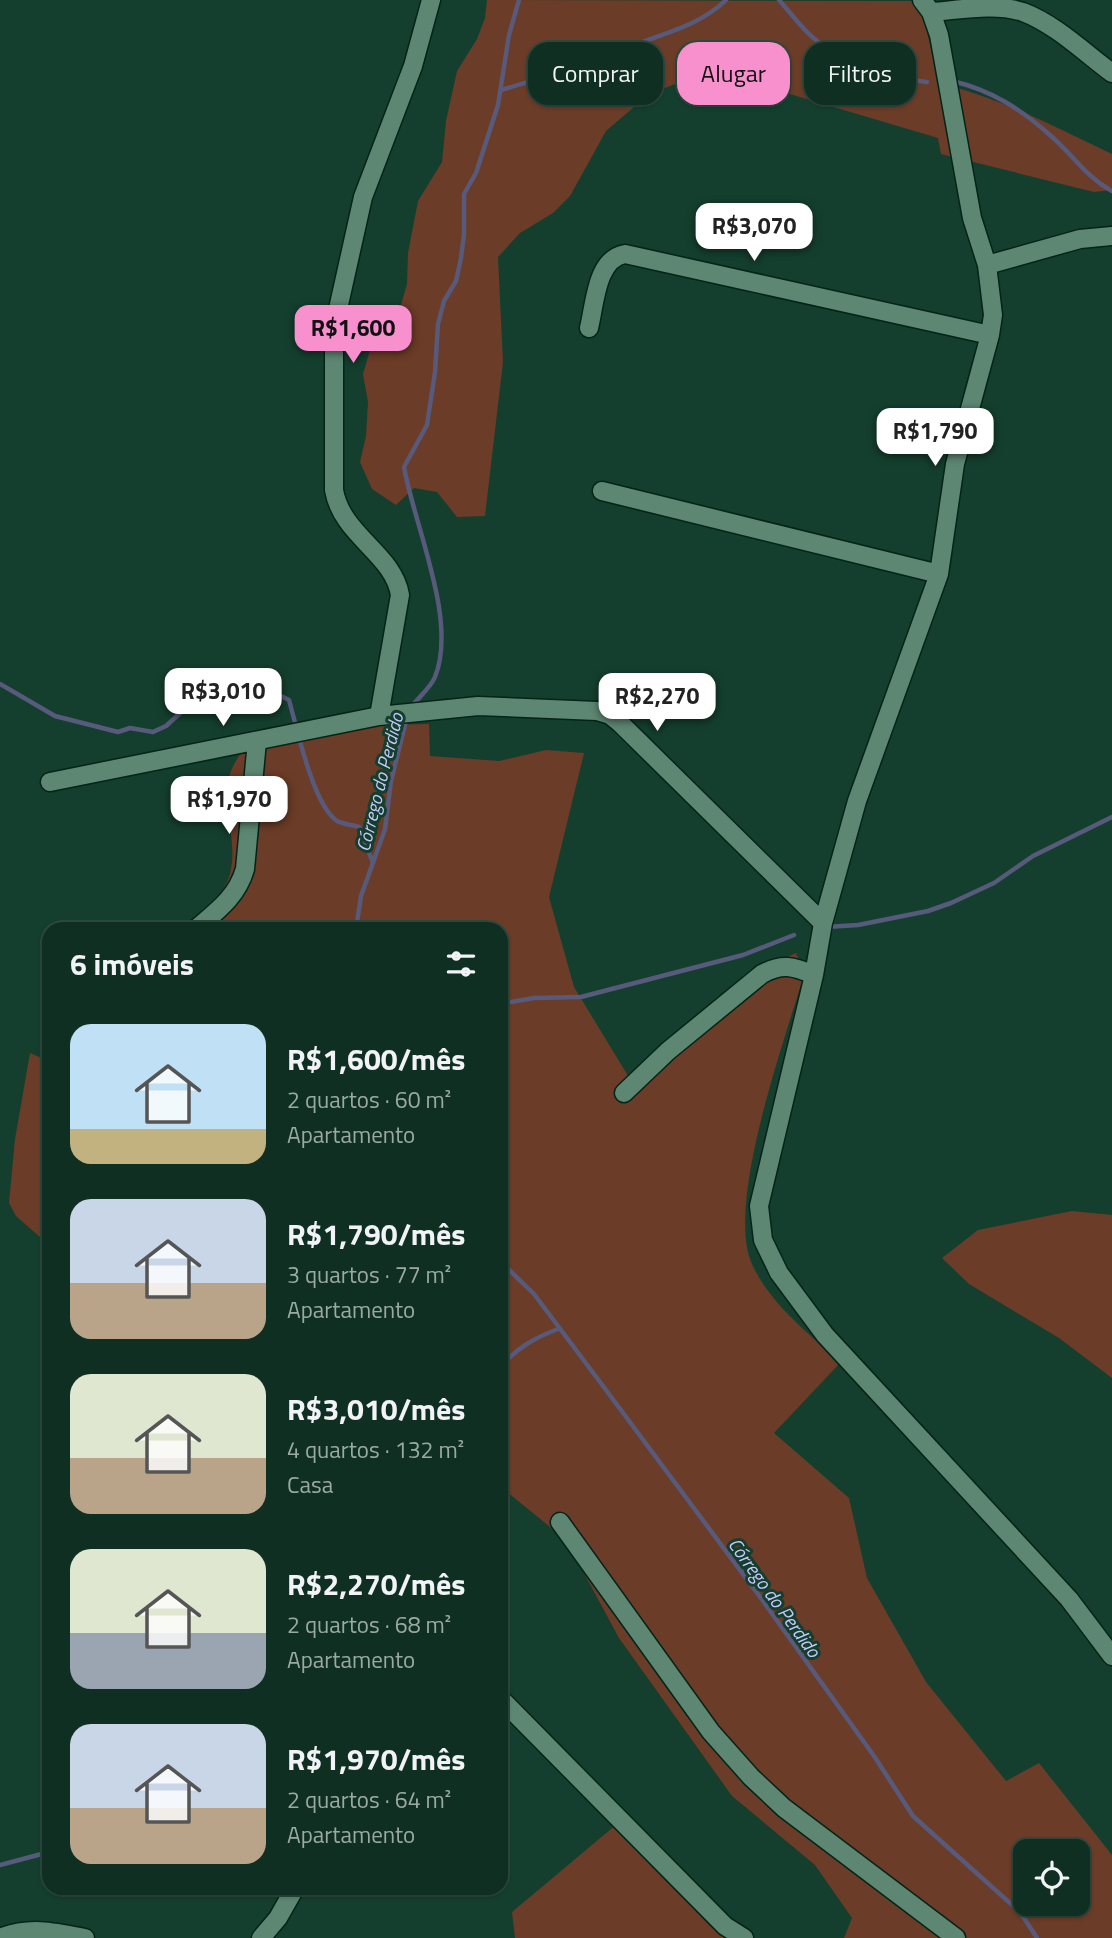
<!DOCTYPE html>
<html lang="pt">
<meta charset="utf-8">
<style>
body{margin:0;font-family:"Titillium Web",sans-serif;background:#18372a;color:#f1f3f6;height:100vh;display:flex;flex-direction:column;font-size:26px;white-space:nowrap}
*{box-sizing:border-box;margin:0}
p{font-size:23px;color:#9ba9a5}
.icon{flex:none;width:38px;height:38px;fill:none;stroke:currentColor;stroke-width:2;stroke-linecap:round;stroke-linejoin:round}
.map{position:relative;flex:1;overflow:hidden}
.panel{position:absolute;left:42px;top:922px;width:466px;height:973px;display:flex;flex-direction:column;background:#0f2f22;border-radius:21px;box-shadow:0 2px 5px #0004,0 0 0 2px #2f4a40}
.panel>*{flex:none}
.guide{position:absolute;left:528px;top:42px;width:478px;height:63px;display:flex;gap:14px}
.tools{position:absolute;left:1013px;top:1839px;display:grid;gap:14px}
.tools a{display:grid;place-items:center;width:77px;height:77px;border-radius:14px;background:#0f2f22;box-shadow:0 2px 5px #0004,0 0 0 2px #2f4a40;font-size:35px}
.price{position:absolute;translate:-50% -60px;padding:0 16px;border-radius:14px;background:#fff;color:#222;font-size:23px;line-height:46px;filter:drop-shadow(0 2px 4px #0008)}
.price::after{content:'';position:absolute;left:50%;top:42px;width:21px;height:16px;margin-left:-10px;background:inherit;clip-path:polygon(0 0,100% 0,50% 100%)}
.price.active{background:#f790cd;color:#111}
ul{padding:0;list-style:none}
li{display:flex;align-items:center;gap:21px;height:175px;padding:0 28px}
li span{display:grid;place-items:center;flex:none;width:196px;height:140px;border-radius:21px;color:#555}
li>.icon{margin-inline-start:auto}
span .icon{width:84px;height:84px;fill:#fffc;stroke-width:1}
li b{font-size:30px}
h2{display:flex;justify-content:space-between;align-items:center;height:84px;padding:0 28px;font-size:30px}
.chip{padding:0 24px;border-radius:21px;background:#0f2f22;box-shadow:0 2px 5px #0004,0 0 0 2px #2f4a40;font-size:24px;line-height:63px}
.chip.active{background:#f790cd;color:#111}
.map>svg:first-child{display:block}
.green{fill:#6b3c27;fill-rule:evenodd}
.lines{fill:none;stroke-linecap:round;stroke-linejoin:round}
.stream{stroke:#585a7b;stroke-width:4.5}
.minor-casing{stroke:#042418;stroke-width:21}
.minor{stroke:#5d8773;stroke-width:18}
.labels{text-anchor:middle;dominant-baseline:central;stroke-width:6;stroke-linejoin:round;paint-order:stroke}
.water-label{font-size:19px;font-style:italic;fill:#c7c8fb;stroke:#143f2e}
</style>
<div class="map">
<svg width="1112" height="1938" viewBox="0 0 1112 1938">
<rect width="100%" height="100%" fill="#143f2e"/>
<path class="green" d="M487,0L921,1C925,29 934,55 937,83C1000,97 1055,127 1112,154V190L1094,192L941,154L938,138L709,70L648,95L606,131L570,196L553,213L520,233L498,257L503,362L485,516L457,517L437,492L414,488L396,505L372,489L360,462L366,436L368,402L363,374L370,350L382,327L401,305L407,284L408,253L418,201L442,162L446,121L457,71L477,39L485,18Z
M429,724L430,756L499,761L546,750L584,753L549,897L574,987L630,1079L763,968L796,953L804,975C785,1039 725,1205 752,1264C770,1304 809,1333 840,1363L774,1433L849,1498L867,1578L926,1682L1006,1781L1039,1763L1112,1855V1938H844L852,1918L815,1865L732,1796L619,1638L566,1540L501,1487L500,929H185C200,915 220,899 228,880C240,849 223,812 228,782C230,769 237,759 244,748L375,725ZM1026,1852H1078V1904H1026Z
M30,1053L49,1061V1245L16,1216L9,1203L15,1139Z
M1072,1211L1112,1215V1378L1059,1338L969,1284L942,1258L978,1230Z
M617,1824L724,1938H515L512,1912Z"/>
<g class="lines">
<path class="stream" d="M779,0C789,11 798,23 808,33C834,59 892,79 927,82
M952,81C991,90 1021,109 1051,136C1073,155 1086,177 1112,191
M501,90C550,76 597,60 645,41C675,30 702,23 726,0
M0,684L55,716L118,732L130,728L153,732L166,726L189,705L221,687L269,690L289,700L297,730
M412,706C419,697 431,687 435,677C458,620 414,525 404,467L427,425L435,372L438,324L444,301L456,281L461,258L464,234V194L476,173L498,105L509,35L519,0
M299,738C305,759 318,808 337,821C342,824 353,825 359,827L373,863
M826,927L858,925L928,911L951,903L994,883L1033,856L1112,817
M356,929L361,896L385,829L391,781L407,717
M500,1004L534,998L581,997L604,991L743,955L794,935
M500,1261L534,1294L606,1390L763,1601L874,1756L913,1816L1020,1912L1037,1938
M500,1367C517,1348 534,1338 558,1329
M0,1865L49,1852"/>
<g class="minor-casing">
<path id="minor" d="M922,0L931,12L939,35L972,218L987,265L993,315L990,335L955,464L939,574L857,801L823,923L814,975L759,1206L763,1240L779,1273L825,1335L1069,1599L1112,1656
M931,12C960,10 995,3 1023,12C1055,24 1085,53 1112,73
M987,265L1080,239L1112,236
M589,328C595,304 596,259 625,254L990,335
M602,491L939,574
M379,716L400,595C393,553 342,536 334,490V337L336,318L363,197L413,66L431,0
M50,782L379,716L478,706L597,711L610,715L620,723L823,923
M196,929C217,911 237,897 245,869L257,741
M624,1093L668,1051L762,974C782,963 793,966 814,975
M560,1522L711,1732L751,1777L784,1808L956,1938
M500,1698L725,1926L744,1938
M0,1938C29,1926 55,1932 85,1938
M261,1938L278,1918L295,1888"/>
</g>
<use href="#minor" class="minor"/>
</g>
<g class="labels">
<g class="water-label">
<text transform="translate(379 782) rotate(-76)">Córrego do Perdido</text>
<text transform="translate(775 1597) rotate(54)">Córrego do Perdido</text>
</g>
</g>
</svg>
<div class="tools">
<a><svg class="icon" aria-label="locate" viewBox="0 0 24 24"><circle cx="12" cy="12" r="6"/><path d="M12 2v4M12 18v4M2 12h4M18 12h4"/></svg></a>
</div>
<b class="price" style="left:754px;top:263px">R$3,070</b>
<b class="price active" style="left:353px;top:365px">R$1,600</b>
<b class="price" style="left:935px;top:468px">R$1,790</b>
<b class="price" style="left:223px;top:728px">R$3,010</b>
<b class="price" style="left:657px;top:733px">R$2,270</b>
<b class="price" style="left:229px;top:836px">R$1,970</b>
<div class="guide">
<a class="chip">Comprar</a>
<a class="chip active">Alugar</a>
<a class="chip">Filtros</a>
</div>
<section class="panel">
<h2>6 imóveis<svg class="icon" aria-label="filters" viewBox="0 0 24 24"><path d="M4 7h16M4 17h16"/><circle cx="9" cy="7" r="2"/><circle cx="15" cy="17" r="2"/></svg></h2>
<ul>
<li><span style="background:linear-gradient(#bfe0f5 75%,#c2b280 0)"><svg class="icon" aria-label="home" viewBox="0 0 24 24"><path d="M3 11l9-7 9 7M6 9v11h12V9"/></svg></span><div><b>R$1,600/mês</b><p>2 quartos · 60 m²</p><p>Apartamento</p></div></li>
<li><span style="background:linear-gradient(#c9d6e8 60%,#b9a48a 0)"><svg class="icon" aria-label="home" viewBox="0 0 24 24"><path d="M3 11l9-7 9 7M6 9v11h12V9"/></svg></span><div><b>R$1,790/mês</b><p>3 quartos · 77 m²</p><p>Apartamento</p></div></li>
<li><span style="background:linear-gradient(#dfe7d0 60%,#b9a48a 0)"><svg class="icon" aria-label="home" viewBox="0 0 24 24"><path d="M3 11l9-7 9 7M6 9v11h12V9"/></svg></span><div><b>R$3,010/mês</b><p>4 quartos · 132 m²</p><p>Casa</p></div></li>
<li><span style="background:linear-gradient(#dfe7d0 60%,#9aa5b1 0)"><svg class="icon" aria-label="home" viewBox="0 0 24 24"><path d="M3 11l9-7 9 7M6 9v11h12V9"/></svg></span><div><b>R$2,270/mês</b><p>2 quartos · 68 m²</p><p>Apartamento</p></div></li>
<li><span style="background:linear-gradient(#c9d6e8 60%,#b9a48a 0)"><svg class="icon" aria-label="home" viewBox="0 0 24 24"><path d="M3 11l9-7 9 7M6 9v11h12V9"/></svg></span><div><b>R$1,970/mês</b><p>2 quartos · 64 m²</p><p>Apartamento</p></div></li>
</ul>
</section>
</div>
